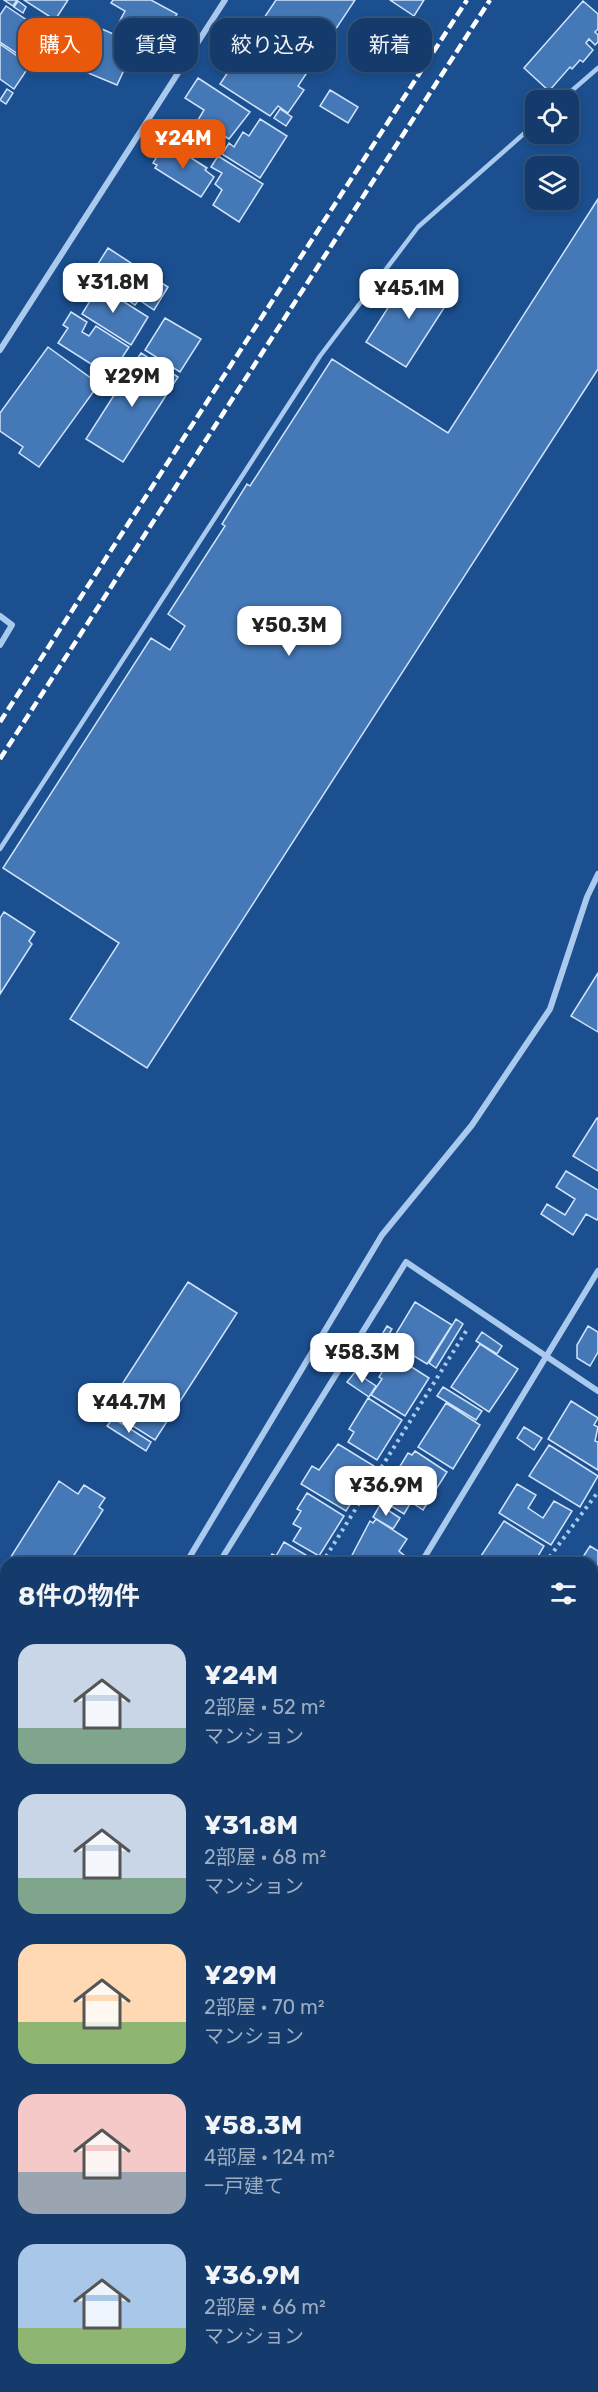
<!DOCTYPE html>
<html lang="ja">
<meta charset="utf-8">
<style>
body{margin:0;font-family:Rubik,"Noto Sans JP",sans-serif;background:#1d4271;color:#f1f3f6;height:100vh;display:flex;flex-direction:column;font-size:22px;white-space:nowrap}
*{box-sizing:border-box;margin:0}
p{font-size:20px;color:#9dadc1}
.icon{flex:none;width:33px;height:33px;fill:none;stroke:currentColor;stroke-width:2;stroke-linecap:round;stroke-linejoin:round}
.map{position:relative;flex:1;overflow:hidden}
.panel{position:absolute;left:0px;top:1557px;width:598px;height:836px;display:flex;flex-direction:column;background:#143b6b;border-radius:18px 18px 0 0;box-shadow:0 3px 9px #0003,0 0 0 2px #33557e}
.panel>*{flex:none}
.banner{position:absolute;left:18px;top:18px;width:562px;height:54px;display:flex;gap:12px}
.controls{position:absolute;left:525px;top:90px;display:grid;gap:12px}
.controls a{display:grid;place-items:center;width:54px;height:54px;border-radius:12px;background:#143b6b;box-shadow:0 3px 9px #0003,0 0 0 2px #33557e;font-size:30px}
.price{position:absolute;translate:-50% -51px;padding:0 14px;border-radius:12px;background:#fff;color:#222;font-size:20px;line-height:39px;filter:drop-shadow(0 2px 3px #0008)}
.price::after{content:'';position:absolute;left:50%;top:36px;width:18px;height:14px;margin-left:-9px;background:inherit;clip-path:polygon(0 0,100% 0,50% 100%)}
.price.on{background:#ea580c;color:#fff}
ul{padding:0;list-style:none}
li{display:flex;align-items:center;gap:18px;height:150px;padding:0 18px}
li span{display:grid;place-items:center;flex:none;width:168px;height:120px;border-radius:18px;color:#555}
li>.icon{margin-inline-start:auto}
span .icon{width:72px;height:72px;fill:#fffc;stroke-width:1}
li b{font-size:26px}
h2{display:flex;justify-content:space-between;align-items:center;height:72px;padding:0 18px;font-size:26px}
.pill{padding:0 21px;border-radius:18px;background:#143b6b;box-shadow:0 3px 9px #0003,0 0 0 2px #33557e;font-size:21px;line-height:54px}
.pill.on{background:#ea580c;color:#fff}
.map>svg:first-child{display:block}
.green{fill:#2e69ad}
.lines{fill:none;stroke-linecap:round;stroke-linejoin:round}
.river{stroke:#3c6290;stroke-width:60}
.building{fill:#4478b7;stroke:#cfe3fa;stroke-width:1.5}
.path{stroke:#a9c9ee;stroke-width:4;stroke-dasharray:3 4.5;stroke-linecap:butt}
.service{stroke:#a9c9ee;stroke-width:4.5}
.minor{stroke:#a9c9ee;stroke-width:6}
.tertiary{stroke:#a9c9ee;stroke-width:10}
.motorway{stroke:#fff;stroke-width:18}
.rail{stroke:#fff;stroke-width:4.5;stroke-dasharray:10 4.5;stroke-linecap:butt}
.motorway-bridge{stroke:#fff;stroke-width:18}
</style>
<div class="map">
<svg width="598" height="2392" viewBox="0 0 598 2392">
<rect width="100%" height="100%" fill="#1b4f8f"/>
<path class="green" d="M598,1714V2290L593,2302L592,1719Z
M311,2387H554L552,2392H328Z"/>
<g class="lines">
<path class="river" d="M592,1951L598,1943
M379,2392L380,2386"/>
</g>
<path class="building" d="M4,0H17L13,6Z
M24,0H68L55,20Z
M113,0H151L177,14L169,27L165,25L151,47L116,28L125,11L111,3Z
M276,0H355L298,86L304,90L288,113L278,106L270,116L220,84Z
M390,0H424L414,16Z
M18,1L26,7L23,13L14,7Z
M583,1L598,14V29L595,32L598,35V42L595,45L589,39L586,43L593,50L583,62L580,60L572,69L570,67L549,91L524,68Z
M6,6L49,35L30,62L0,42V15Z
M86,22L134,43L133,45L141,49L136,61L131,60L127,71L124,70L117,85L69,65L71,62L59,57L64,45L74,50Z
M0,44L30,65L14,89L0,79Z
M198,78L250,112L229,139L198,120L204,110L185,98Z
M7,89L13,93L6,104L0,100Z
M330,90L358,107L348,123L320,106Z
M280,109L292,117L286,126L274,118Z
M260,119L287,136L260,178L222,154L229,143L234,147L243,132L249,136Z
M166,142L207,168L205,170L214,177L201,197L155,168L157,165L153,163Z
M218,156L263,184L239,222L213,205L222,190L215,184L222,173L211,167Z
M598,199V369L147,1068L70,1019L119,943L3,868L151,638L170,650L185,626L168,614L225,526L222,524L247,484L250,486L332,359L448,433Z
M108,248L131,263L125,271L141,281L146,273L168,287L154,310L139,300L135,305L95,278L100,269L96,267Z
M411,272L451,297L406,367L366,342Z
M91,281L148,317L131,345L82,314L90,301L82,295Z
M71,312L87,322L82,332L89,336L96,326L129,347L110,376L58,343L68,328L63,325Z
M165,318L201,339L180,372L145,350Z
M48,347L99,384L39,467L19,453L23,447L0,431V413Z
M141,353L178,377L123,462L86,439Z
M4,912L35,932L29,941L32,944L0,994V918Z
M598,973V1032L571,1016Z
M597,1118H598V1171L573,1156Z
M566,1171L598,1190V1218L597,1220L586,1214L573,1235L541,1214L547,1204L565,1215L575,1199L556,1187Z
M188,1282L237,1313L155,1440L106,1409Z
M415,1302L452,1325L427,1364L391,1342Z
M456,1319L463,1324L436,1368L429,1363Z
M387,1326L392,1329L386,1339L381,1336Z
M588,1326L598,1332V1352L590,1366L577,1358V1345Z
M482,1332L502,1346L497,1354L476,1341Z
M480,1344L518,1369L489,1412L451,1387Z
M396,1357L429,1378L405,1416L371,1395L382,1379L379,1377L385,1367L388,1369Z
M355,1372L376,1386L369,1397L347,1382Z
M443,1387L482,1411L476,1420L437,1396Z
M368,1398L402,1420L377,1460L348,1442L354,1432L349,1429Z
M571,1401L598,1418L594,1425L598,1427L595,1441L598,1442V1470L548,1439Z
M446,1403L480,1425L453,1469L418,1447Z
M113,1418L151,1442L146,1451L107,1426Z
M524,1427L542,1438L534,1450L517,1438Z
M338,1444L374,1466L346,1511L301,1484L312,1466L319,1470Z
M549,1445L598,1476L580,1507L529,1476Z
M415,1451L447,1472L423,1510L411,1502L404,1514L383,1501L402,1471L399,1468L408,1453L412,1455Z
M59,1481L78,1494L84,1485L105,1498L99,1507L103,1510L69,1563H7Z
M517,1484L536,1495L528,1508L543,1518L554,1501L572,1511L551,1545L499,1513Z
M307,1493L344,1516L319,1556L293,1541L301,1528L293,1524L301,1511L297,1509Z
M380,1505L400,1518L393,1529L373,1517Z
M376,1519L407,1539L399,1551L405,1556L401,1563L349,1561L370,1521L373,1523Z
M504,1521L544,1546L534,1563H492L481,1556Z
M284,1542L316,1561L315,1563H266L272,1554L276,1556Z
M590,1546L598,1551V1595L592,1591V1563H579Z
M6,1564V1596L0,1587V1573Z
M592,1603L598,1606L592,1618Z
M6,1845V1884L0,1891V1852Z"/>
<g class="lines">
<path class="path" d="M322,1563L468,1328
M545,1563L598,1492
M592,1756L598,1750
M592,1823L598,1819
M592,2095L598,2088
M281,2392L282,2386
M453,2392L455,2386"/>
<path class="service" d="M561,100L598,68
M0,849L320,356L418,227L536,123"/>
<path class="minor" d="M0,350L225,0
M0,616L12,625L0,645
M186,1563L382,1235L472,1125L550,1009L587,897L598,874
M219,1563L406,1262L598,1391
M421,1563L598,1271
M592,1667L598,1662
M0,1824L6,1816
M0,1921L6,1913
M0,1987L6,1979
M0,2099L6,2104
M139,2392L140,2386"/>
<path class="tertiary" d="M592,2207L598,2209"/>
<path class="motorway" d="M0,2320L6,2322"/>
<path class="rail" d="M0,722L467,0
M0,759L490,0"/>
<path class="motorway-bridge" d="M203,2386L222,2392"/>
</g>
</svg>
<div class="controls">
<a><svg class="icon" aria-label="locate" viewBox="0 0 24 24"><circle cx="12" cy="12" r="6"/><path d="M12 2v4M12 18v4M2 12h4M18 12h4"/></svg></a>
<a><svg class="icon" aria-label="layers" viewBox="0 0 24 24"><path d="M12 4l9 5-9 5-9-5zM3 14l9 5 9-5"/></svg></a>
</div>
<b class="price on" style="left:183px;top:170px">¥24M</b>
<b class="price" style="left:113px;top:314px">¥31.8M</b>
<b class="price" style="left:409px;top:320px">¥45.1M</b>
<b class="price" style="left:132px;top:408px">¥29M</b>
<b class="price" style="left:289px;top:657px">¥50.3M</b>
<b class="price" style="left:362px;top:1384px">¥58.3M</b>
<b class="price" style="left:129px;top:1434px">¥44.7M</b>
<b class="price" style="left:386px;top:1517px">¥36.9M</b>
<div class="banner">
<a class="pill on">購入</a>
<a class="pill">賃貸</a>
<a class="pill">絞り込み</a>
<a class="pill">新着</a>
</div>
<section class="panel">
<h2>8件の物件<svg class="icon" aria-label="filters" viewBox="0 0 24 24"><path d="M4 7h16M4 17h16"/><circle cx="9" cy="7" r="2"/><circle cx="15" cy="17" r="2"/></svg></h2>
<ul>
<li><span style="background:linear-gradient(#c9d6e8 70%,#7fa58c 0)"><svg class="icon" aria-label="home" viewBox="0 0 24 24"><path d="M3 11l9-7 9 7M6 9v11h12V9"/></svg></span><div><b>¥24M</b><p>2部屋 · 52 m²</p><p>マンション</p></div></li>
<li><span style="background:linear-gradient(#c9d6e8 70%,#7fa58c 0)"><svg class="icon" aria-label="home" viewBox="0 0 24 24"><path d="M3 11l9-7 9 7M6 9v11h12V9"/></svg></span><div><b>¥31.8M</b><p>2部屋 · 68 m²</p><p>マンション</p></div></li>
<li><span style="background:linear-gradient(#ffd9b3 65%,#8fb573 0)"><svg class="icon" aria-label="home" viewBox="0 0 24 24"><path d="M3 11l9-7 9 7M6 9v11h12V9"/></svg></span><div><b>¥29M</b><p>2部屋 · 70 m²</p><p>マンション</p></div></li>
<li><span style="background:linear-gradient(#f6c9c9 65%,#9aa5b1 0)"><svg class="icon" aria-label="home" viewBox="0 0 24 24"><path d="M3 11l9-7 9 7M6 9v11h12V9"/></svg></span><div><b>¥58.3M</b><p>4部屋 · 124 m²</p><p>一戸建て</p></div></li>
<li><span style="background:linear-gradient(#a9c7e8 70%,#8fb573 0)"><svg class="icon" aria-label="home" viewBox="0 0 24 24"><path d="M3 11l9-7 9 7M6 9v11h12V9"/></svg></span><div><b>¥36.9M</b><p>2部屋 · 66 m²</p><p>マンション</p></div></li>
</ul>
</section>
</div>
